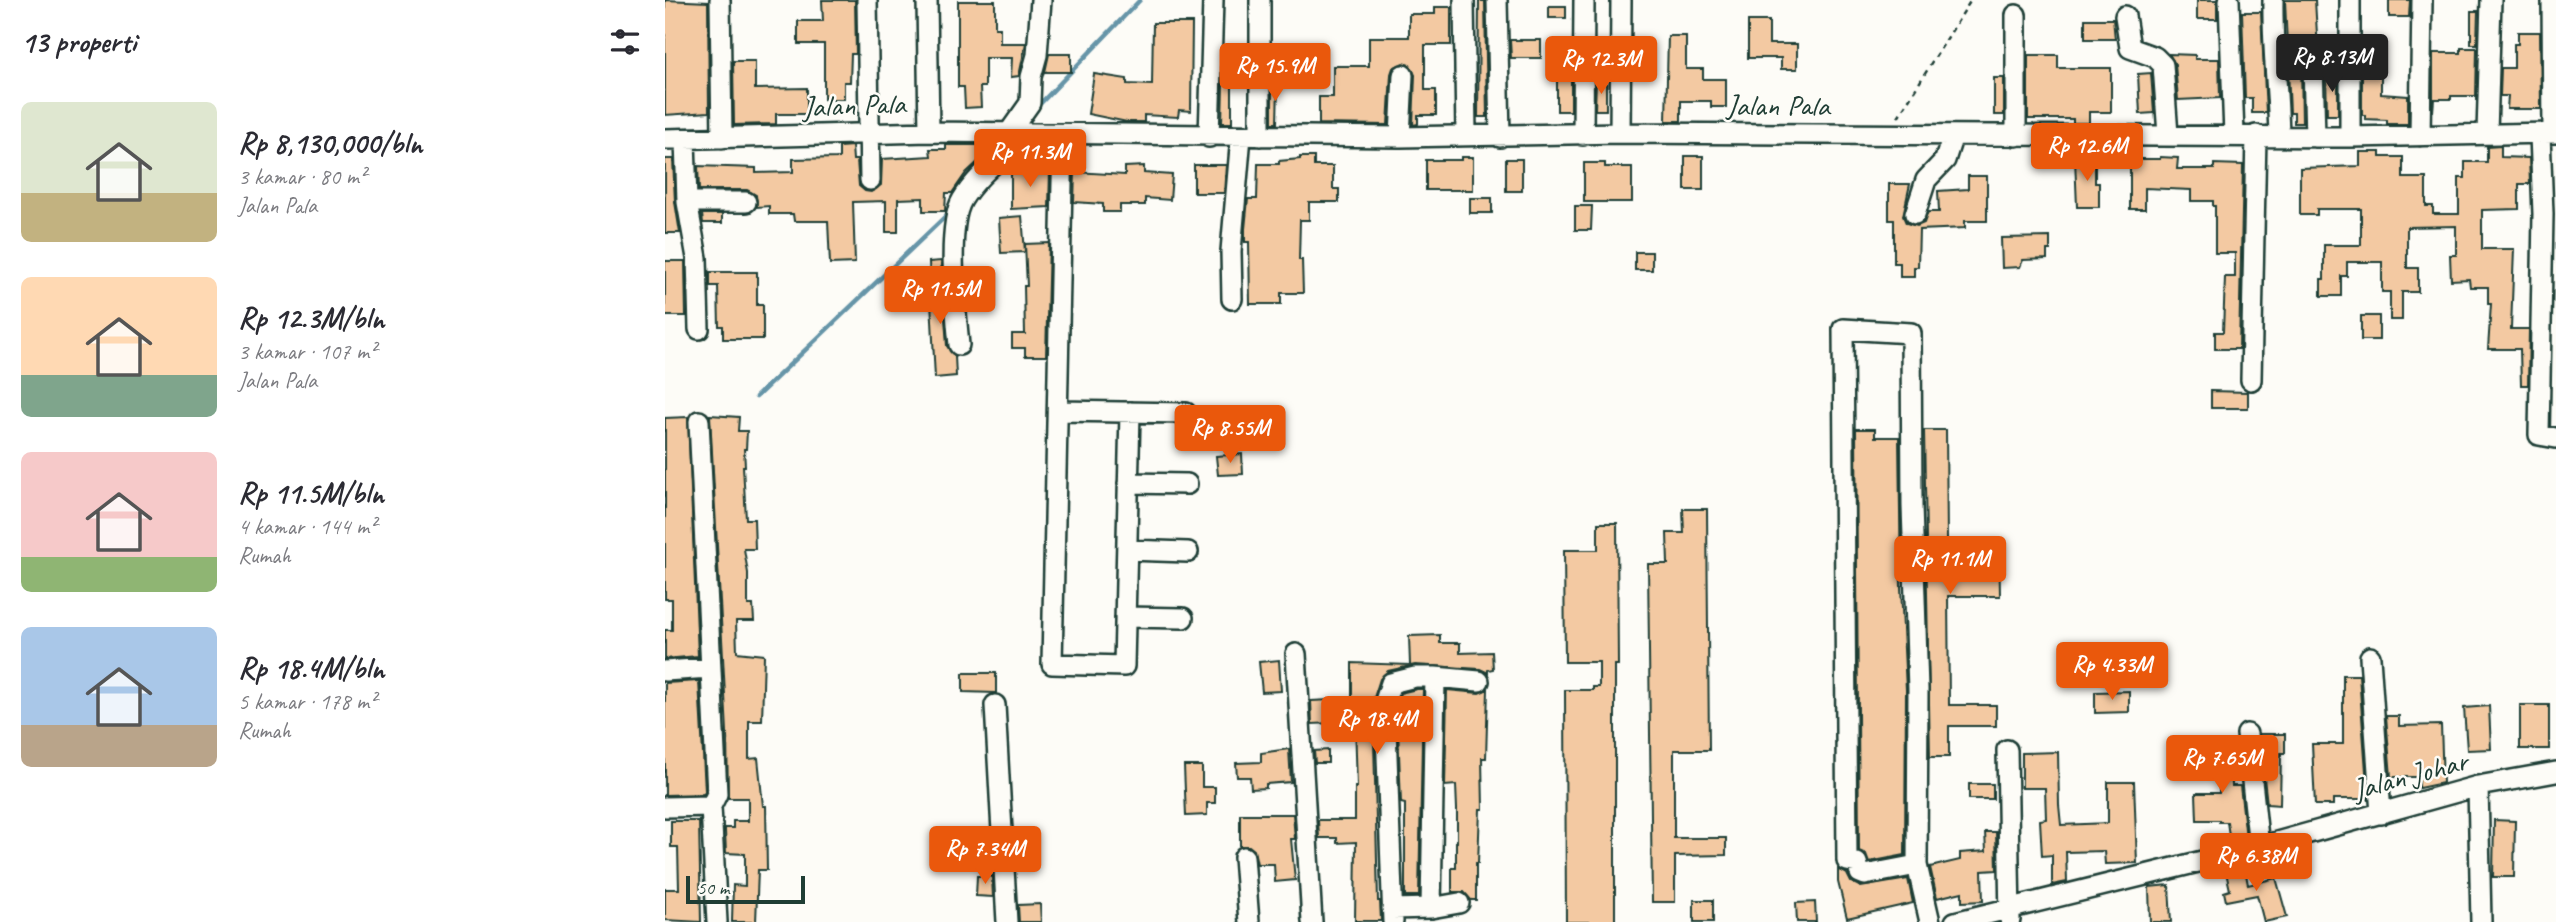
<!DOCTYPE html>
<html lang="id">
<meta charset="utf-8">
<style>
body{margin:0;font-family:Caveat,sans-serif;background:#f2f2f3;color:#2b2b33;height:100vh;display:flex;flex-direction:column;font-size:26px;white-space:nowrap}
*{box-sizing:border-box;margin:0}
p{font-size:23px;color:#7c7c81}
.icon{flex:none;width:38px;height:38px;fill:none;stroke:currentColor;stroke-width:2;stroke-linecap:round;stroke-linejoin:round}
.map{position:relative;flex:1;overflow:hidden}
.side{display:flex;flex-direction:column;background:#fff;width:665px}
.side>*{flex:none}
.scale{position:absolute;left:21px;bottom:18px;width:119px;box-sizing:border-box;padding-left:7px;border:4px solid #1f3d34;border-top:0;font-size:19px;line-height:24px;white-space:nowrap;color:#1f3d34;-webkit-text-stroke:5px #fdfcf7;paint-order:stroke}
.price{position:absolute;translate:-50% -60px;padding:0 16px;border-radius:7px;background:#ea580c;color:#fff;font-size:23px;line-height:46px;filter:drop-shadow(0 2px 4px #0008)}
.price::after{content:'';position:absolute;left:50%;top:42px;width:21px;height:16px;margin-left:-10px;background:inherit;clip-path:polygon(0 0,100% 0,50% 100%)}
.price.current{background:#222;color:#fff}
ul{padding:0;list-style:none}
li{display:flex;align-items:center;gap:21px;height:175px;padding:0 21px}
li span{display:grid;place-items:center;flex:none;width:196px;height:140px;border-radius:10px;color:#555}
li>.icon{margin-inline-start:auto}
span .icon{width:84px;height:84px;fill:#fffc;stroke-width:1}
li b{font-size:30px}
h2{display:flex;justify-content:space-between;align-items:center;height:84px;padding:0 21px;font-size:30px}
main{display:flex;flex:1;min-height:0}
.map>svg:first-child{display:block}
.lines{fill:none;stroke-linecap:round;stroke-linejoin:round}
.stream{stroke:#6695a8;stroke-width:4.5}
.building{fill:#f3c9a2;stroke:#1f3d34;stroke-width:2}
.minor-casing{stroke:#1f3d34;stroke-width:24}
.path{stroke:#1f3d34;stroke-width:2.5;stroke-dasharray:5 5;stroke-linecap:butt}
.minor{stroke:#fdfcf7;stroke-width:19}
.labels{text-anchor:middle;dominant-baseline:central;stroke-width:5;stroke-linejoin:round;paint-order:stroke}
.street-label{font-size:30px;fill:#1f3d34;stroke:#fdfcf7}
</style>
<main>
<section class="side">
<h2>13 properti<svg class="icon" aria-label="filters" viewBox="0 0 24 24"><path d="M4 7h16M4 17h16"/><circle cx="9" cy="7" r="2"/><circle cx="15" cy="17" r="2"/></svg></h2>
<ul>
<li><span style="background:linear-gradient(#dfe7d0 65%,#c2b280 0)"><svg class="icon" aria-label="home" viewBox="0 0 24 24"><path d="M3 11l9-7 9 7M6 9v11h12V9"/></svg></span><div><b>Rp 8,130,000/bln</b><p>3 kamar · 80 m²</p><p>Jalan Pala</p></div></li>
<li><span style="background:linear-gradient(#ffd9b3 70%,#7fa58c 0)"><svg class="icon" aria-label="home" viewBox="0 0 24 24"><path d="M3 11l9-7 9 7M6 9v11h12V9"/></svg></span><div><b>Rp 12.3M/bln</b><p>3 kamar · 107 m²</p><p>Jalan Pala</p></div></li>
<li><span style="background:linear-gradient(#f6c9c9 75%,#8fb573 0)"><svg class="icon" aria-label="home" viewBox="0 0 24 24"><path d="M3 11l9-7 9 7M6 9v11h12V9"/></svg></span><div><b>Rp 11.5M/bln</b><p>4 kamar · 144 m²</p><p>Rumah</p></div></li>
<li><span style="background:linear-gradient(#a9c7e8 70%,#b9a48a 0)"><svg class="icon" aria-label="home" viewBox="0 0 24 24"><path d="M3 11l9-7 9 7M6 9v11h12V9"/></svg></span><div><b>Rp 18.4M/bln</b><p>5 kamar · 178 m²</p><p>Rumah</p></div></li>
</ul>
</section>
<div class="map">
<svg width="1891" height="922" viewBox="0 0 1891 922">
<rect width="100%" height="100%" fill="#fdfcf7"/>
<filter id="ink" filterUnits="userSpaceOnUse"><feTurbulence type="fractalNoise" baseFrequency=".0143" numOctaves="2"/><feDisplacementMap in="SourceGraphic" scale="14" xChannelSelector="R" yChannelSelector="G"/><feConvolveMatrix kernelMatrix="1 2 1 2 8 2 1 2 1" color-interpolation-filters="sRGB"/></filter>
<g filter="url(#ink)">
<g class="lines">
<path class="stream" d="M373,106L475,0
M91,397L285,212"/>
</g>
<path class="building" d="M0,0L43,2L44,112L0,115Z
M157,0H190L191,54H186L185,82H179V99H159V44H133V21H158Z
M1532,0H1552V19H1532Z
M1620,0H1650L1653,52L1641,53L1636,63L1637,123H1629V113H1625Z
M1724,0H1745L1744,17H1724Z
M293,1H330V28H335V43H361L354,76L346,77L347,58H320V87H315L316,107L300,108L299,87H293Z
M814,1H820L822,117H813Z
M884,6H901V18H884Z
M770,7H786V45H760V90H771V115H753V124L748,125L750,75L745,65L738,63L728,68L726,74L723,125L654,124V97H668V66H704V37H744V14H770Z
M1806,11H1813L1812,44H1806Z
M1577,12H1596L1601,113H1587V98H1580Z
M1420,19H1448L1450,39H1420Z
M1083,21H1104V44H1132V69H1116V58H1083Z
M488,23H527L526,111L514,110L513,117L479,115V122H462L423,114L429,74L462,79V84L487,85Z
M1853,32H1875L1876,109H1842L1843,96H1835L1836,68H1849V44H1853Z
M1003,36H1021V69H1038V79H1061V107H1046V101H1016V121H1001Z
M845,40H876V58H846Z
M629,47L630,74L607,75V48Z
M559,48L581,50L579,70L567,68V123H557Z
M1796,48H1812L1811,96H1786V99H1769L1768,112V53H1796Z
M384,54H406V72H380Z
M1504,54L1530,55V59H1554L1555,98L1513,100L1510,64Z
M1363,55H1393V68H1446V112H1424V123H1408V119H1363Z
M68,61H90V89L142,88V114H111V124L69,125Z
M1697,70H1716V94L1743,96V124H1722V120L1700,119V115H1697Z
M1486,73L1489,113L1475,114L1473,74Z
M1661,73H1673V115H1662Z
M1329,78H1339V115H1329Z
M892,79H906V111H892Z
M931,81H941V110H930Z
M607,84L613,85L612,123H607Z
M281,145H315L316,159L301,173L287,193H281L280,211H258V198L233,199V232H221V201L188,202L190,263L165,264L163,221H129L128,214H104V206L92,207L91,195L82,190H34L33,166L91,168V173L128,172V159L174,158V147L187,146L188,160H192L194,186L200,191L206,192L216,185L217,159L266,156L265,149H281Z
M1836,146V157L1864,158L1865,184H1854V209L1817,210V249H1849L1846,329H1864L1863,385H1856L1855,349H1823L1826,304H1823V287H1805L1804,279L1786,280L1785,255H1791V226L1742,227V268H1753V292H1737V320H1725V292H1717V262H1682V276H1676V296H1656V279H1659V245H1696V209H1652V215H1635V168L1695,166V152H1715V157H1738V178H1761V206H1768V214H1794V178H1800V162H1822V147Z
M1020,156H1038V190H1020Z
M635,157H649V166H668V189H674V202H644V220H635L634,260H637L638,293H616V304H585L584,242H580V229L583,199H592L593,164H614V161L635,159Z
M796,157H808V190H761V160H796Z
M1495,157L1513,158L1512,169H1549V164L1578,165L1574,349H1550V332H1558L1560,277H1570V253H1550V206H1548V201H1526V190L1480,188V209H1465V159H1495Z
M1410,158H1430V183H1434V207H1412Z
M0,159H8L10,202L15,233H0Z
M841,159H857V191H841Z
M919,163H940V167H967V202H919Z
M529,165H561L559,193H529Z
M479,166V173L507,175L505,200L480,198V205H455V212H438V204L409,202L410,172L460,175V167Z
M346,170L385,171L384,207L346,209Z
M1303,176H1322V221H1300V228L1254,230L1253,267H1249V277H1235V263H1229V220H1224V184H1245L1238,216L1241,223L1252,226L1259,223L1263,212H1274L1273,191L1303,189Z
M805,198H827V213H805Z
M910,206H927L926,230H910Z
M37,214H57V223H38Z
M357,216L360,252L336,253L334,218Z
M1385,237V250H1382V259L1358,260L1355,267L1337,268L1336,238Z
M384,243L381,356H360V348H347V334H360L359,286H362L360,244Z
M970,252H987V270H970Z
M0,261H20L21,316H0Z
M276,261L282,346L290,356L291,376L270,378L264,262Z
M45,272H92V305H98V339H58V326H54L53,286H45Z
M1696,316H1714V340H1696Z
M1546,391L1583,392V408H1546Z
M533,414H562L561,432H530V421Z
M45,415L74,417L73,431H82L81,449H79L80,466H78L81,519H89L90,549H79L83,573V605H88L89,621H71L72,652L99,655L97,721H84V759L93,758L98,806H101L102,870H93L91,922H67L68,885L80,886V854L61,853L60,831V828H68V821H83V798H63L62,732Z
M23,417L33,656L0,659V630H7V599H0V418Z
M1191,429H1210V437H1234L1236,588L1241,690L1240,855L1204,862L1201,854L1194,851Z
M1259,430H1281L1282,541H1334L1335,596H1283L1284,705H1331V726H1284V757H1265Z
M577,454L578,474L553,475L551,456Z
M1018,509H1042L1044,750H1009V838H1061V855L1010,856V902H987L983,564H1003L1002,533H1019Z
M933,523H952L953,665H950V922H901L900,690H928V687H934V662H900L899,550H933Z
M775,635V643H795V653L827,652L828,669L823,670V673L815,669L750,665L723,671L715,679L708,701L713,901H715L716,921H690L691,842L672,843V838H654L653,820H690V787H692L690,722L647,724L646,701L687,699V663L745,665L744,636Z
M614,660L616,691L597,692L594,662Z
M298,673H331V693L298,692Z
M1678,675H1694L1703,799H1668V805H1650L1647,744H1678Z
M34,681L40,791L38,794L0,795V683Z
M752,689H758L754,896H740V804L736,803L732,703L735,693Z
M823,689L821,758H817L818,809H815L813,863H811V900H806L799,892H787V868H791V842H792V809L791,785L780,786L782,690L814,693Z
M1464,691V712L1430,713V692Z
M1855,705H1884V749H1855Z
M1824,706L1826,749L1802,750L1799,708Z
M1721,716H1734V726L1776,725L1778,783L1754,788V777H1726Z
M1594,734H1620V753H1616L1615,805L1602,804Z
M1566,747L1567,786H1575L1581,838L1565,842L1562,822H1554V820H1532L1531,793H1554V765H1538L1537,748Z
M624,749L626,782L601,784V788L586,789L585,777H572L571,763L596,762V753Z
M663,750V763H650L649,751Z
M1393,752L1394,805L1396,825L1443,823V782H1469L1472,863L1440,864L1439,851L1401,852L1402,882L1387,885V855L1377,856L1375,820L1381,819L1380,788H1357V753Z
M519,766H537V787H550V803H542V815L521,816Z
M1304,784H1328V799H1304Z
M575,814H628L630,839H626L630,880L610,882L609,864H592L589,850L584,846H575Z
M1829,820L1850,821L1849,877H1828Z
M6,821H34L36,922L0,920V889H14L13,847H6Z
M1320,832H1331L1332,870L1317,871L1318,901L1297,902V892L1272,898L1265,867L1295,860V853L1321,851Z
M1579,863L1583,885L1611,878L1622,917L1599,922L1592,895L1561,901L1559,892L1565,890L1560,868Z
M1173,869L1182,874L1186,882L1196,887L1243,879L1248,903L1182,918L1173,882Z
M312,876H327L328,897L311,896Z
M1504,885L1506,922H1485L1484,887Z
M1029,900H1048V922H1029Z
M1150,902L1151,922H1132L1131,903Z
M375,904L376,922H354L353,905Z"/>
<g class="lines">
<g class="minor-casing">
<path id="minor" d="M55,0L57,138
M202,0L205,180
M262,0L264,132
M799,0L801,135
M832,0L835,137
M1564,0L1569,135
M1608,0C1607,46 1613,90 1614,136
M1685,0V137
M1887,0L1888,133
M1351,15V136
M1460,16L1465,48L1490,57L1498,65L1503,135
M1648,63L1650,137
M955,133L956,0
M1822,133L1826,0
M343,134L365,103L366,77L372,55L376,0
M1875,134L1878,214L1874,435L1891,438
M398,135L387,664L459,666L465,412
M918,135L919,0
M595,136V0
M1755,136L1757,0
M544,137L548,0
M735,137L738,75
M0,139L264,132L735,137L955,133L1685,137L1891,133
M20,139L22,202L32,258L34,329
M22,202H81
M1250,214L1261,180L1280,160L1288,135
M567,299L566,251L576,136
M294,345C291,312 281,227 297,200C312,175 340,155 360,134
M1586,380L1591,135
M393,411L521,413
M463,483L522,484
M462,550L523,552
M460,617L518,618
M631,654L647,922
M1705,657L1716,814
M0,671L44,668
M770,677L814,681
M330,705L342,922
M1582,734L1594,847
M1342,750L1345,920
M1813,786L1816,922
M46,806L52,922
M0,807L46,806L52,794L34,421
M579,857L584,922
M1252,865L1200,875L1195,873L1192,863L1182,861L1178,329L1246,333L1247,506L1253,690L1252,865L1265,922
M727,909L766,908L794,903
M728,922L720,701L726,683L750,677H770L766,908
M1290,922L1594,847L1813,786L1891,772"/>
</g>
<path class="path" d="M1233,117L1306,0"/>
<use href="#minor" class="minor"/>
</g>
</g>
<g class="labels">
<g class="street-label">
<text transform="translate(189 105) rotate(-2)">Jalan Pala</text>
<text x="1113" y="105">Jalan Pala</text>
<text transform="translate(1745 775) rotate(-15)">Jalan Johar</text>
</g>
</g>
</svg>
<div class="scale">50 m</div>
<b class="price current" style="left:1667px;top:94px">Rp 8.13M</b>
<b class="price" style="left:936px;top:96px">Rp 12.3M</b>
<b class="price" style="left:610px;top:103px">Rp 15.9M</b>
<b class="price" style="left:1422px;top:183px">Rp 12.6M</b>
<b class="price" style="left:365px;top:189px">Rp 11.3M</b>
<b class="price" style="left:275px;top:326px">Rp 11.5M</b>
<b class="price" style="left:565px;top:465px">Rp 8.55M</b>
<b class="price" style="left:1285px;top:596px">Rp 11.1M</b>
<b class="price" style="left:1447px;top:702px">Rp 4.33M</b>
<b class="price" style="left:712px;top:756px">Rp 18.4M</b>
<b class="price" style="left:1557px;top:795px">Rp 7.65M</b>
<b class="price" style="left:320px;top:886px">Rp 7.34M</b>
<b class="price" style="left:1591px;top:893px">Rp 6.38M</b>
</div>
</main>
